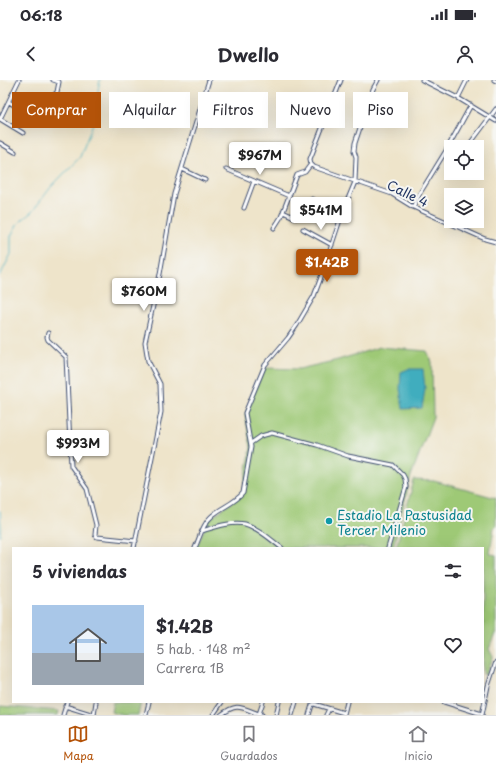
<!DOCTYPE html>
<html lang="es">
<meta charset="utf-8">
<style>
body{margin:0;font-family:"Playpen Sans",sans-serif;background:#f2f2f3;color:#2b2b33;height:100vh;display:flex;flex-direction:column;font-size:15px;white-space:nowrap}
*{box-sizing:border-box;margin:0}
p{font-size:13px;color:#7c7c81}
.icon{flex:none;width:22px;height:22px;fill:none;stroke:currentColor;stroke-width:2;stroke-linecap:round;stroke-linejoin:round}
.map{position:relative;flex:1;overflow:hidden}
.side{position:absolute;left:12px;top:467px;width:472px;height:156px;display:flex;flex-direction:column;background:#fff;border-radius:0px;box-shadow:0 4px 16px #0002}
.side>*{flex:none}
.guide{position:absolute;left:12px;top:12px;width:472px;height:36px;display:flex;gap:8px}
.fabs{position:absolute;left:444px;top:60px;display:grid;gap:8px}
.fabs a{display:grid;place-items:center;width:40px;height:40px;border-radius:0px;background:#fff;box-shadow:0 4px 16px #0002;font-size:20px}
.price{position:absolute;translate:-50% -34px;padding:0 9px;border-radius:4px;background:#fff;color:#222;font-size:13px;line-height:26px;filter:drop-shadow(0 1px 2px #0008)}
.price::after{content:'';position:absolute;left:50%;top:24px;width:12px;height:9px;margin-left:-6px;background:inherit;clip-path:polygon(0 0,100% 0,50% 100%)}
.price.on{background:#b45309;color:#fff}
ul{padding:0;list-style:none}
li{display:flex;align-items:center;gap:12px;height:100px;padding:0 20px}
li+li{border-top:1px solid #e1e1e2}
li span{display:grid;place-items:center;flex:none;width:112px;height:80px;border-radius:0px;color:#555}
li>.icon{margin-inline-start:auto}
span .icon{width:48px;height:48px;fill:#fffc;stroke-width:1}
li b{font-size:17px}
h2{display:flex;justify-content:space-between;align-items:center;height:48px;padding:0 20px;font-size:17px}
.chip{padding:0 14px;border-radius:0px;background:#fff;box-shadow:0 4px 16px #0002;font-size:14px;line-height:36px}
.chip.on{background:#b45309;color:#fff}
.status{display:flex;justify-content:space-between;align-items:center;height:28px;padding:0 20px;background:#fff;direction:ltr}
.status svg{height:11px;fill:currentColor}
header{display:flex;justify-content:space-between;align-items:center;height:52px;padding:0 20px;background:#fff;font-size:18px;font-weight:700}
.menu{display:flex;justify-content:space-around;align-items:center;height:56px;border-top:1px solid #e1e1e2;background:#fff;font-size:11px;color:#7c7c81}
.menu a{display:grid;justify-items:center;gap:2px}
.menu .on{color:#b45309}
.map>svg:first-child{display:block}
.green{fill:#9ec976;stroke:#5c7c6a}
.water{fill:#3fadbe;stroke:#2d6e8e}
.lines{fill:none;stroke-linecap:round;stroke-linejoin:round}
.stream{stroke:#3fadbe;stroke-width:1}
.minor-casing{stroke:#3b4a6e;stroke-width:5}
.minor{stroke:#fff;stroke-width:3}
.culture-dot{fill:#0f9aa8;stroke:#f6f6f2;stroke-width:1.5}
.labels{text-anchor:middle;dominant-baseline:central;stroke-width:4;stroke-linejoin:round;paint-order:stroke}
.street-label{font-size:13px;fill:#1b2f5e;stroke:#f6f6f2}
.culture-label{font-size:13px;fill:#0d838f;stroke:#f6f6f2;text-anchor:start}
</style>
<div class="status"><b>06:18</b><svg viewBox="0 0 49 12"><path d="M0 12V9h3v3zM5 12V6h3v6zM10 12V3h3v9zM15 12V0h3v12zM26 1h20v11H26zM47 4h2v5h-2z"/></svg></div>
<header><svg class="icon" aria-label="back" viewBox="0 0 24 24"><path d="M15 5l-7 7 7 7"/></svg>Dwello<svg class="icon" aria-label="person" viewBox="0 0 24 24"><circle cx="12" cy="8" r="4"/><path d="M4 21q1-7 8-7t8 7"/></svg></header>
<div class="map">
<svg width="496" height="635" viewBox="0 0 496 635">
<rect width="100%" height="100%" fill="#f6f6f2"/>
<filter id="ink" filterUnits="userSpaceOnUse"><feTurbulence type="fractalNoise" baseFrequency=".025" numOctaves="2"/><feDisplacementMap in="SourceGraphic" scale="8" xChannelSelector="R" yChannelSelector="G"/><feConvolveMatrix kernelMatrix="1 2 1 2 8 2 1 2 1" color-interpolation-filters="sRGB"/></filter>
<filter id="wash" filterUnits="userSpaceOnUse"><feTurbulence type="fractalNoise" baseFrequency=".012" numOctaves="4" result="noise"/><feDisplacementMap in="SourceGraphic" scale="16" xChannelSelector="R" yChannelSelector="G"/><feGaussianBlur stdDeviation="0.9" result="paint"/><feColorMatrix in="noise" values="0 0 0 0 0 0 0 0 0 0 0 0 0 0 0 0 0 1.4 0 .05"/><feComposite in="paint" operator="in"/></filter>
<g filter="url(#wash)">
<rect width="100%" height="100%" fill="#eee4ca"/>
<path class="green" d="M380,267L427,271L432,282L433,337L411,396L393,468H196L208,440L239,417L243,413L251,367L245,335L264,288L299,289L338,280Z
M414,400L434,401L496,418V446L494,447L490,474L496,475V551L489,569L493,577L486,595L483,594V468H396Z
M113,622H141L138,635H123L111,632Z
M0,626L59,631L58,635H0Z"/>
<path class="water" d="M408,289H423L425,309L422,328L403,329L400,309L401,292Z"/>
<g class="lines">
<path class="stream" d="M0,196L11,174V156L18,143L32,132L51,107L80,77L99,28L98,10L100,0
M0,431L1,447L0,455"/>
</g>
</g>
<g filter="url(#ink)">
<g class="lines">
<g class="minor-casing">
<path id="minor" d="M422,0L458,18L496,41
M494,0L496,1
M458,18L467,0
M9,22L32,36
M22,22L32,26L40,25L52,17L57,12L59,2L53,0
M0,39L19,0
M0,39L23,53
M0,63L15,72
M469,65L496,29
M311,84L314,87L392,114L413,127L485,159L496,162
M182,89L205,100
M226,89L289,116
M312,119L343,131
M413,127L420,113L447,69L471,25
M244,128L254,101
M283,132L296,138
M274,148L281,137L297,95L305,92L311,84L310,79L341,0
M303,149L332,165
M48,253L47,257L48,260L66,277L71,386L87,409L96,445L95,455L97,457L136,461
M251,363L261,356L272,353L317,365L348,376L393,385L403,395L405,399L406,407L388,468
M202,451C215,447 232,441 245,444C259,448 271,460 282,468
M134,468L161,332L160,304L148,281L145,262L160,194L174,114L209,0
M195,468C200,457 203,443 213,435C222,427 235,423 243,413L251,367L245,333L265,285L288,258L297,245L314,216L320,200L343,131L355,102L356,77L354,71L355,63L373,9L378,0
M444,622L482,634
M65,626L94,635
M259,634L263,622
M344,634L347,622
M63,635L67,622
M94,635L96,622
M146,635L149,622
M213,635L222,622
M221,635C239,621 242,629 262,635
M276,635L279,622
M292,635L296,622
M309,635L312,625L314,624L344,633
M326,635L329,629
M482,635L488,606L496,582"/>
</g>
<use href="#minor" class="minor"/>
</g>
</g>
<circle class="culture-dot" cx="329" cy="441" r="4"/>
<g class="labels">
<g class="street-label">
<text transform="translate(408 113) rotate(26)">Calle 4</text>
</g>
<g class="culture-label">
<text x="337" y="434">Estadio La Pastusidad<tspan x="337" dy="15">Tercer Milenio</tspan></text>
</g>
</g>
</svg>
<div class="fabs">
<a><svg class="icon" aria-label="locate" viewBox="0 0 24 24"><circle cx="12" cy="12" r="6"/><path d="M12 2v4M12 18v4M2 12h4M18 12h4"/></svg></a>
<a><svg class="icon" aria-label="layers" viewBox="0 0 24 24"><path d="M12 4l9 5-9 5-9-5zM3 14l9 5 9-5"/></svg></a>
</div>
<b class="price" style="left:260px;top:96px">$967M</b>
<b class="price" style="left:321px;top:151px">$541M</b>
<b class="price on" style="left:327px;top:203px">$1.42B</b>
<b class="price" style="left:144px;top:232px">$760M</b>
<b class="price" style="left:78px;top:384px">$993M</b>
<div class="guide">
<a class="chip on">Comprar</a>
<a class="chip">Alquilar</a>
<a class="chip">Filtros</a>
<a class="chip">Nuevo</a>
<a class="chip">Piso</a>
</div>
<section class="side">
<h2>5 viviendas<svg class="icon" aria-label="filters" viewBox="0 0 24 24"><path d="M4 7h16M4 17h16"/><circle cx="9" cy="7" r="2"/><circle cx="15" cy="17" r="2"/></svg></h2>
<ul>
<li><span style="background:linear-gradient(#a9c7e8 60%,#9aa5b1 0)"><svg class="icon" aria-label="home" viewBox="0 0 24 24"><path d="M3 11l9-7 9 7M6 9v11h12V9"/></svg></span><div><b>$1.42B</b><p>5 hab. · 148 m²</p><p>Carrera 1B</p></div><svg class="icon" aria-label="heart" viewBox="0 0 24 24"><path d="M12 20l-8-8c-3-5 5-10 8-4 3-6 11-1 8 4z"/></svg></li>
</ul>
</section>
</div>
<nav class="menu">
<a class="on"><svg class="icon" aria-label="map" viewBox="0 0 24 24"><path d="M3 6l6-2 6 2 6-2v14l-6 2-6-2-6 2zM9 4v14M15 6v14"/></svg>Mapa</a>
<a><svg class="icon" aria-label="saved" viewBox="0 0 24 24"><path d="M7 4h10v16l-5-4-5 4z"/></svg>Guardados</a>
<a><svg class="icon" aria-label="home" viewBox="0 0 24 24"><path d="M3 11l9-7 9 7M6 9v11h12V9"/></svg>Inicio</a>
</nav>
